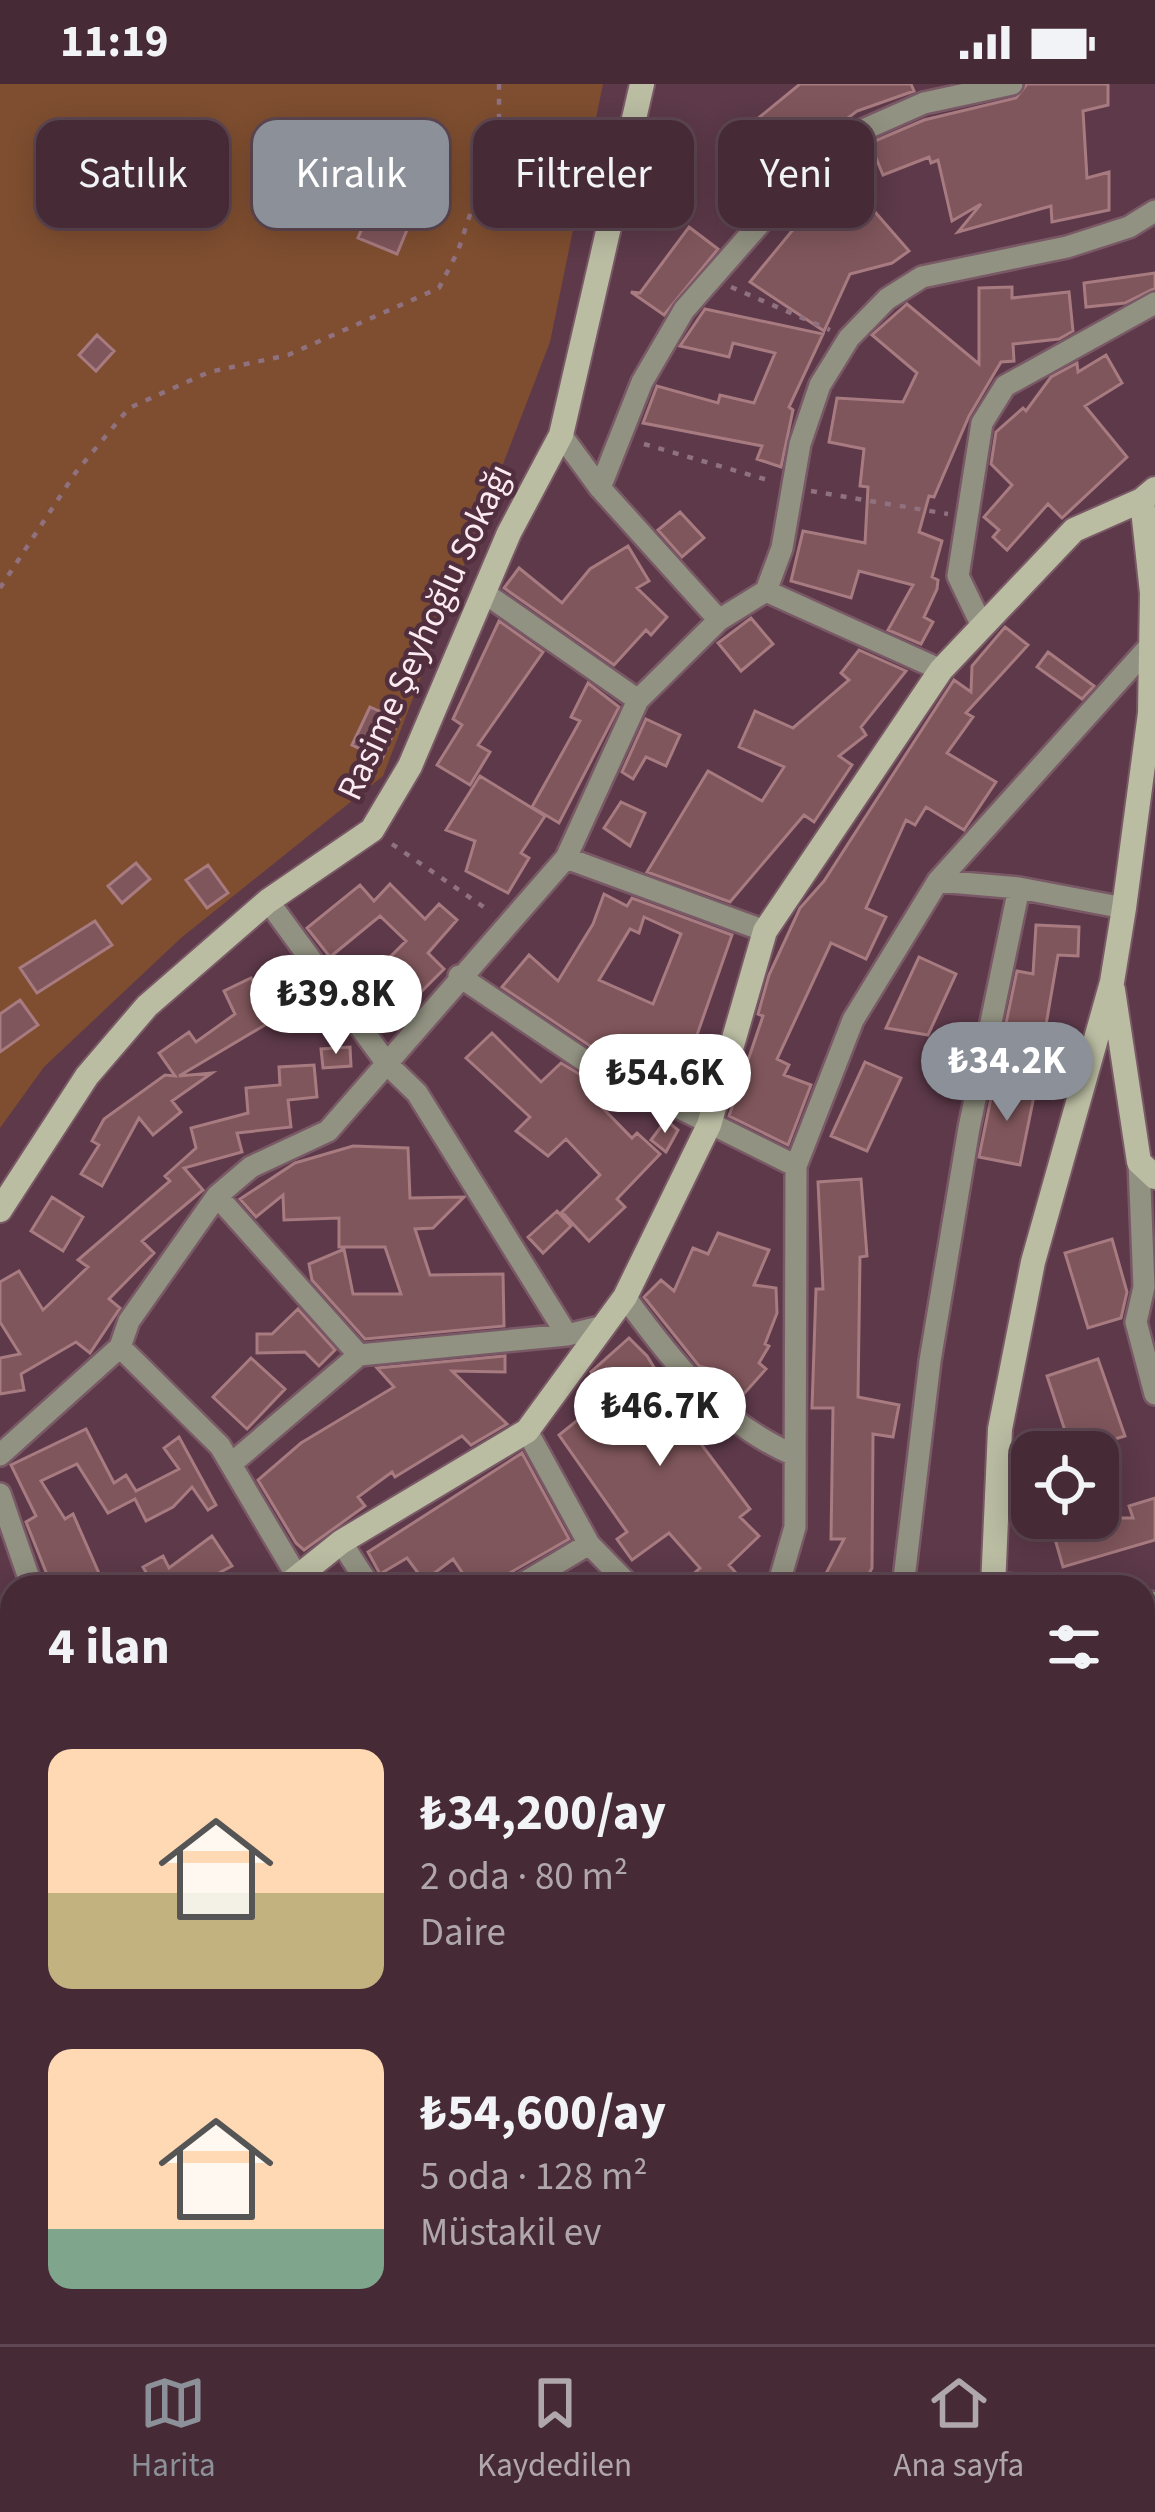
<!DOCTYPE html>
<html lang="tr">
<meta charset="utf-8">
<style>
body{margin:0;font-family:"Source Sans 3",sans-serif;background:#503742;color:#f1f3f6;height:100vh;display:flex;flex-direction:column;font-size:45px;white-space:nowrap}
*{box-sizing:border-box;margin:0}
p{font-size:39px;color:#b0a7ad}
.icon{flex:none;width:66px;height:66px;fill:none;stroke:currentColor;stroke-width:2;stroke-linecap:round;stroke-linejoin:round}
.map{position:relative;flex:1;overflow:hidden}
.sheet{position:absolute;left:0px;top:1491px;width:1155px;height:771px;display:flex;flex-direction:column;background:#462b37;border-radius:36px 36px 0 0;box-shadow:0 6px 30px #0003,0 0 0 3px #5e4752}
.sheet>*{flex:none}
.hud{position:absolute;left:36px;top:36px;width:1083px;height:108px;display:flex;gap:24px}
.fabs{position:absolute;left:1011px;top:1347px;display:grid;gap:24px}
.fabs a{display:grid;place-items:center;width:108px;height:108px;border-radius:24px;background:#462b37;box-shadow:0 6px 30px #0003,0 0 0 3px #5e4752;font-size:60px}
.price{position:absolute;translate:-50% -102px;padding:0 27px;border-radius:42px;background:#fff;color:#222;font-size:39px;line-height:78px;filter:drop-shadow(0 3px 6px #0008)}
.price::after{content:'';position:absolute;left:50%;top:72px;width:36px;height:27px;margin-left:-18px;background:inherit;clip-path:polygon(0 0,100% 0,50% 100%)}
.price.selected{background:#8c9099;color:#fff}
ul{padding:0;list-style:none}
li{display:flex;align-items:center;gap:36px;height:300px;padding:0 48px}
li span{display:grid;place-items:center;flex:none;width:336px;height:240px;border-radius:24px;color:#555}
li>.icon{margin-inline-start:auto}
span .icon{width:144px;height:144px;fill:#fffc;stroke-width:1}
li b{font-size:51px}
h2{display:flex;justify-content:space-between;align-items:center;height:144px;padding:0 48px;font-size:51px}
.tag{padding:0 42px;border-radius:24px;background:#462b37;box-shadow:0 6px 30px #0003,0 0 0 3px #5e4752;font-size:42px;line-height:108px}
.tag.selected{background:#8c9099;color:#fff}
.status{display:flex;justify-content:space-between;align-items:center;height:84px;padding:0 60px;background:#462b37;direction:ltr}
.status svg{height:33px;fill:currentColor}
.tabs{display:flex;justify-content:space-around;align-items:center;height:168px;border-top:3px solid #5e4752;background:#462b37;font-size:33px;color:#b0a7ad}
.tabs a{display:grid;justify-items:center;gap:6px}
.tabs .selected{color:#8c9099}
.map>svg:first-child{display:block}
.green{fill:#7f4e30}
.building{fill:#7f565b;stroke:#a77b80;stroke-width:3;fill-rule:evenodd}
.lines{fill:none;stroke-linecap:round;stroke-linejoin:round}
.street-casing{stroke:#7a5967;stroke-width:26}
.secondary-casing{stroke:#7a5967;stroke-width:28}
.path{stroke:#90717f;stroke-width:4.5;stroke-dasharray:6 9;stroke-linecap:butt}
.street{stroke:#919281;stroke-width:21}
.secondary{stroke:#babda2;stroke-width:24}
.labels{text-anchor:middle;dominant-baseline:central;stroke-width:9;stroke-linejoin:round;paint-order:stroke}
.street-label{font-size:36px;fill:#fceaf1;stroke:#512f3e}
</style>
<div class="status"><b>11:19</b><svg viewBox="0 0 49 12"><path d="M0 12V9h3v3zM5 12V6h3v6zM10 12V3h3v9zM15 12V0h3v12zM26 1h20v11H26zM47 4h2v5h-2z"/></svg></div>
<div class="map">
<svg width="1155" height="2260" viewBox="0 0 1155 2260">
<rect width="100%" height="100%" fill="#5d3949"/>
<path class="green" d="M0,0H603L550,258L383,692L181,854L44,983L0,1044Z"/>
<path class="building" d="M800,0H911L914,7L857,27L828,49L819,37L781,67L756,36Z
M1027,0H1108V21L1083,27L1087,94L1109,88V126L1052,138L1051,122L958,148L981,120L952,137L938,76L931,79L929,73L883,91L870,59L924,36L1016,14Z
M835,82L909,167L892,179L850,190L824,247L750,198L824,108L816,98Z
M377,108L416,124L397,170L358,154Z
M689,143L718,165L664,231L631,208L640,209Z
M1155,189V204L1125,219L1086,223L1084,199Z
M1012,203V214L1069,208L1073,247L1059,255L1013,260L1014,277L1001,278L969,332L934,413L929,412L919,448L942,457L932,493L938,496L937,505L924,533L933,538L921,560L888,546L913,501L859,487L851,514L791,497L803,447L865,459L868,403L860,402L864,365L829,358L837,314L903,318L917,289L872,251L907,220L979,280V204Z
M705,225L823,250L789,323L793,326L781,383L757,375L762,362L643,339L657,302L718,319L720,311L754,319L775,269L733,259L729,273L680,262Z
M97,251L114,267L96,287L79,271Z
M1106,271L1122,299L1085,322L1127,373L1062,434L1048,420L1007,466L993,453L999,446L984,433L1012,401L991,380L996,348L1023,324L1026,327L1051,293L1077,279L1078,288Z
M680,428L704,454L682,473L658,446Z
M628,462L649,497L637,504L667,533L651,551L646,546L614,581L504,504L519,484L562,519L590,485Z
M751,534L773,560L741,587L718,559Z
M499,537L543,568L478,661L490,668L470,701L437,681L462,641L453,635Z
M1005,543L1028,561L966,629L973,633L947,669L996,698L964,746L926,723L915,741L906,736L866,824L886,833L866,875L831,859L777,975L789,981L784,991L811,1001L788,1061L729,1032L763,932L758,930L769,891L800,824L824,797L954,596L971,608L972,582Z
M859,566L906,587L861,643L866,651L839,672L852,681L814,738L804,731L730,818L647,788L708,687L762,717L784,683L739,663L755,627L793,644L849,596L841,589Z
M1048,568L1094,602L1082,615L1037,583Z
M588,599L619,623L559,739L532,723L580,637L571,633Z
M370,623L399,636L382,675L352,661Z
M646,635L680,651L666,682L646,673L633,695L622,688Z
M480,692L545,732L521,769L529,774L508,809L466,787L475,757L446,746Z
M621,718L645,729L630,762L604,744Z
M136,779L150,795L122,819L108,802Z
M208,781L228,809L207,824L186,796Z
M390,800L425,835L439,820L457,836L428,869L444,885L410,919L377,886L406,857L380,832L330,873L307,844L360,801L374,817Z
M604,810L627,822L632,814L732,851L691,968L704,972L692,1008L593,964L502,903L529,871L558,897L593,840ZM644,833L681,850L653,920L599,896L630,845L639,849Z
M95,837L112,861L37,909L20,884Z
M1036,841L1079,843L1078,872L1058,871L1041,970L1001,963L1017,887L1033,890Z
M919,873L956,890L928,951L886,944Z
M289,881L307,916L179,992L212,989L172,1017L181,1028L153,1051L139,1034L102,1102L81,1090L99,1061L92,1057L104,1035L165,991L175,992L159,969L189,948L196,958L235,930L224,907L251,894L254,899Z
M20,916L38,941L0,968V930Z
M492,949L541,998L561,979L591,997L599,1005L591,1012L632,1054L637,1049L660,1070L617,1115L625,1123L589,1157L562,1128L600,1091L566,1055L548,1072L516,1047L530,1033L466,974Z
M350,963L351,982L323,984L321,965Z
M865,978L901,994L867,1067L831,1052Z
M314,981L317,1013L288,1016L291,1043L237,1049L242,1068L184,1084L203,1106L142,1157L154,1169L109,1215L120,1224L90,1269L76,1258L21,1290L24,1306L0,1310V1274L20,1270L0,1238V1198L19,1187L43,1226L88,1183L78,1176L170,1097L165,1092L196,1064L191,1044L248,1029L246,1004L280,1001L279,983Z
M994,999L1035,1007L1020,1081L979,1073Z
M666,1036L678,1046L666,1068L651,1056Z
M353,1062L408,1064L410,1114L464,1113L433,1144L415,1145L430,1191L503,1190L504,1242L365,1255L312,1196L309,1180L344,1165L353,1210H401L385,1163H339V1134L284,1136L283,1111L256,1133L240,1115L295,1079Z
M861,1095L867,1172L860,1173L858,1313L899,1321L893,1353L873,1350L872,1484L862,1503H819L844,1455H831L833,1324H812L816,1205H823L818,1098Z
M52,1113L83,1133L63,1167L31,1147Z
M557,1127L571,1142L543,1169L528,1153Z
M718,1149L769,1166L754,1201L776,1204L777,1229L765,1260L769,1262L759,1279L766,1285L742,1312L713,1286L699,1282L644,1213L661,1196L674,1207L693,1164L708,1170Z
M1112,1155L1127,1208L1121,1234L1088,1244L1065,1169Z
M298,1225L335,1266L319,1282L305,1268L257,1269V1250H272Z
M629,1254L647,1272L684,1332L695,1320L719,1343L701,1360L750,1425L740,1433L759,1452L729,1481L748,1503H701L691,1492L700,1484L669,1449L632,1476L617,1455L627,1448L559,1351L610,1310L591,1288Z
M505,1272V1288L452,1287L507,1340L471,1361L462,1352L395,1393L392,1388L358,1413L365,1422L304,1466L296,1459L258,1396L301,1359L394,1303L377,1284Z
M251,1274L285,1305L247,1345L213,1313Z
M1098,1275L1125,1352L1072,1368L1047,1292Z
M86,1345L114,1399L126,1391L136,1407L179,1385L164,1364L179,1353L216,1421L208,1426L192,1403L173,1423L146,1437L135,1415L108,1429L77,1380L41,1397L65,1435L73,1430L105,1503H52L26,1438L36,1432L11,1381Z
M522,1369L569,1455L485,1503H472L453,1475L424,1497L407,1474L380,1490L368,1468Z
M1155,1414V1456L1063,1483L1049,1434H1133L1129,1422Z
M212,1452L232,1482L192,1503H142L151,1497L143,1483L163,1472L169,1484Z"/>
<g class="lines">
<g class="street-casing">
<path id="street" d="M561,351L600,404L719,536
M600,404L642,298L684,226L812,80L856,49L924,19L1012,0
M766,507L941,586
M483,508L638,616
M982,542L958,492L982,339L1005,302L1155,219
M566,774L765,847
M938,797L1019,804L1124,824
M268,817L388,981L417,1009L567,1251
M459,892L585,977L796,1082
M1139,1078L1144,1203L1136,1238L1155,1310
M217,1112L359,1271
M625,1213C671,1276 720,1340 794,1371
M120,1263L220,1362L298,1494
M527,1347L589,1460L631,1503
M0,1371L120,1263L129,1237L217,1112L251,1083L328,1047L566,774L638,616L719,536L766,507L782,464L800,360L820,301L849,254L887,215L922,193L1067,163L1129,143L1155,127
M231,1380L359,1271L567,1251L604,1242
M0,1410L32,1503
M341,1458L370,1503
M993,1499L1038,1503
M517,1503L589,1460
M771,1503L780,1495L795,1443L796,1082L853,936L938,797L1149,563
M903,1503L930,1277L969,1044L1019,804
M1143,1517L1155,1519
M0,1782L12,1797
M0,1848L12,1841
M0,1981L12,1977
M1143,2091H1155
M0,2213L12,2207
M369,2250L374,2260
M557,2250L562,2260
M702,2250L707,2260
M164,2260V2250
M448,2260L467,2250"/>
</g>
<g class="secondary-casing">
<path id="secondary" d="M1113,906L1139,1078L1155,1093
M0,1126L87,992L147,922L268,817L372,746L410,682L509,449L561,351L642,0
M285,1503L341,1458L527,1347L625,1213L709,1041L765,847L941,586L1074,446L1142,416L1155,405
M993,1503L1000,1345L1033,1178L1112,898L1124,824L1150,629L1152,509L1142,416
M0,1649L12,1642
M971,2250L975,2260"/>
</g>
<path class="path" d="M731,203L830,246
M644,360L771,397
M811,407L948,430
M0,504L76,388L129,324L209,288L288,271L439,204L458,167L499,42V0
M392,760L491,828"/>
<use href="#street" class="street"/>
<use href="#secondary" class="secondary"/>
</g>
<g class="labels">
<g class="street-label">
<text transform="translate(425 548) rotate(-65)">Rasime Şeyhoğlu Sokağı</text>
</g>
</g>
</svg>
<div class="fabs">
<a><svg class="icon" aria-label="locate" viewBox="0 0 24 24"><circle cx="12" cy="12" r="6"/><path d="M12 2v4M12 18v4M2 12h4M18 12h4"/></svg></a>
</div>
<b class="price" style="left:336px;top:973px">₺39.8K</b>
<b class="price selected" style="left:1007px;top:1040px">₺34.2K</b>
<b class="price" style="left:665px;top:1052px">₺54.6K</b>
<b class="price" style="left:660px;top:1385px">₺46.7K</b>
<div class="hud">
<a class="tag">Satılık</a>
<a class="tag selected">Kiralık</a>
<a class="tag">Filtreler</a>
<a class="tag">Yeni</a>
</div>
<section class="sheet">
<h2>4 ilan<svg class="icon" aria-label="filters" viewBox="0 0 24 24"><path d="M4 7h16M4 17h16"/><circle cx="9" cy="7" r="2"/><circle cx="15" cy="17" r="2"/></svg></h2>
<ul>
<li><span style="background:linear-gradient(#ffd9b3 60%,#c2b280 0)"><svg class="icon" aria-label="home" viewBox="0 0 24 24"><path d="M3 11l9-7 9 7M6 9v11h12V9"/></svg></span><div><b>₺34,200/ay</b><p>2 oda · 80 m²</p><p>Daire</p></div></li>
<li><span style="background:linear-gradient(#ffd9b3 75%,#7fa58c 0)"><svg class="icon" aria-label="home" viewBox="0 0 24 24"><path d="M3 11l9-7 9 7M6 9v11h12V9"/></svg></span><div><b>₺54,600/ay</b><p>5 oda · 128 m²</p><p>Müstakil ev</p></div></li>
</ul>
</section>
</div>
<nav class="tabs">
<a class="selected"><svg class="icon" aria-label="map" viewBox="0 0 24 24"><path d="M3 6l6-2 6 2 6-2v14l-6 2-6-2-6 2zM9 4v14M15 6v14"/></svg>Harita</a>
<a><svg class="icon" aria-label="saved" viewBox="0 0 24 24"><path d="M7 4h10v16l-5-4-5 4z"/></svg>Kaydedilen</a>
<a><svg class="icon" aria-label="home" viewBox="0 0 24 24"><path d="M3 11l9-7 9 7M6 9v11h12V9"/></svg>Ana sayfa</a>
</nav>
